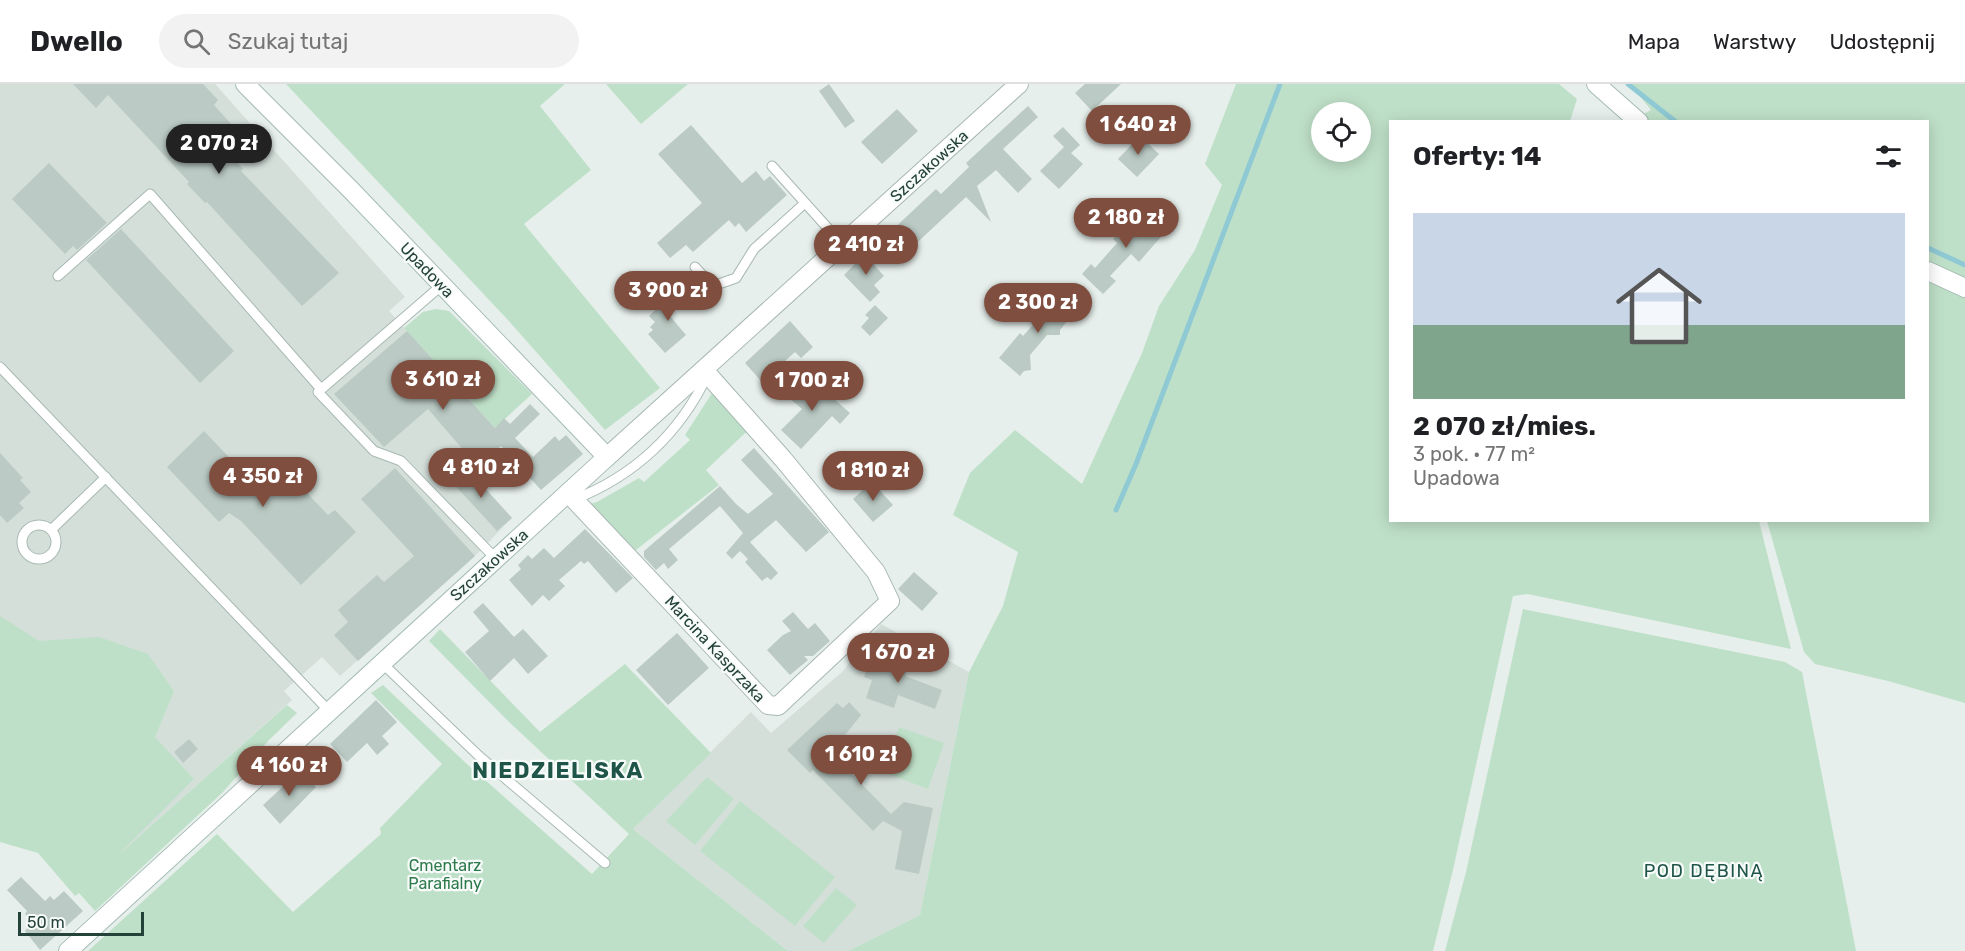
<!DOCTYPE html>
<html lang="pl">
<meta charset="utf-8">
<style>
body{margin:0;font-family:Rubik,sans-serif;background:#f2f2f2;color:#202124;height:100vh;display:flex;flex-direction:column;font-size:22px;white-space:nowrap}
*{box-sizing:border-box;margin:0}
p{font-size:20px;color:#757577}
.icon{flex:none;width:33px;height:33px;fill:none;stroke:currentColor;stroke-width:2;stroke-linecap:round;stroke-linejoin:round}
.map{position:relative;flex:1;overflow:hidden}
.sheet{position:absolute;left:1389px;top:36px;width:540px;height:402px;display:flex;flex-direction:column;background:#fff;border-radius:0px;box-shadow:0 3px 15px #0003}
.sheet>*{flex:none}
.controls{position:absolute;left:1311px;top:18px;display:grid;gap:12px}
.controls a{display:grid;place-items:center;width:60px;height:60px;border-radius:50%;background:#fff;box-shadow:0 3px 15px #0003;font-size:30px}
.scale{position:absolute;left:18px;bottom:15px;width:126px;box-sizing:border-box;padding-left:6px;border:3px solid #24423a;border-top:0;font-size:16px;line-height:21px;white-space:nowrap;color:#24423a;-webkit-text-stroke:4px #f7fbf9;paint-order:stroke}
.price{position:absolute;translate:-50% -51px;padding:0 14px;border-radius:21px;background:#7f4e3f;color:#fff;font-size:20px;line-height:39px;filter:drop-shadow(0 2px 3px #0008)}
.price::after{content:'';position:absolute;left:50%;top:36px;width:18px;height:14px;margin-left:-9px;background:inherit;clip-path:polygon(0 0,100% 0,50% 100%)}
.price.current{background:#222;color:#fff}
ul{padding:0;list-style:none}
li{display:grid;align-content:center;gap:12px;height:318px;padding:0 24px}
li span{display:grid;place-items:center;height:186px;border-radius:0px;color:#555}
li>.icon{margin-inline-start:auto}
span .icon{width:108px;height:108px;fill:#fffc;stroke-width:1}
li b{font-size:26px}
h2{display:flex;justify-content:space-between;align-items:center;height:72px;padding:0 24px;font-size:26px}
header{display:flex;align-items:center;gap:36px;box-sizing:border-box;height:84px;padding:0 30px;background:#fff;border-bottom:2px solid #e0e0e0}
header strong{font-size:28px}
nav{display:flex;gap:33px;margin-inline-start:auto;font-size:21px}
.search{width:420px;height:54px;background:#f2f2f2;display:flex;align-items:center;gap:15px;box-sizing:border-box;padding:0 21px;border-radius:33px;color:#757577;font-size:22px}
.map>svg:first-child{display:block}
.built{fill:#d4dfda}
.green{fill:#bfe0c8;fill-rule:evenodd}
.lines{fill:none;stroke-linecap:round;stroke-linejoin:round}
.stream{stroke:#8ec9d4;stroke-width:5}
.building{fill:#bbcac4}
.lane-casing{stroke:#a8b8b2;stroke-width:11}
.street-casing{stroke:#a8b8b2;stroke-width:20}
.secondary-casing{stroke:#a4bbb3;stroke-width:20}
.lane{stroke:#fff;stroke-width:9}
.street{stroke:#fff;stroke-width:18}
.secondary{stroke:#fff;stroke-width:18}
.labels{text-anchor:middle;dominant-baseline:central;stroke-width:4.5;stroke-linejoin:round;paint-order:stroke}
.street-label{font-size:16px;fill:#24423a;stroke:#f7fbf9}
.park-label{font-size:16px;fill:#2d7a4b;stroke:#f7fbf9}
.neighbourhood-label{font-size:18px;letter-spacing:1.5px;fill:#1f5548;stroke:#f7fbf9}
.district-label{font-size:22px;font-weight:bold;letter-spacing:1.5px;fill:#1f5548;stroke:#f7fbf9}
</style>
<header>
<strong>Dwello</strong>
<div class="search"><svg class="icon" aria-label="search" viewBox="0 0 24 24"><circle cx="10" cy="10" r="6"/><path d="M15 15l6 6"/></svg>Szukaj tutaj</div>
<nav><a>Mapa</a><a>Warstwy</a><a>Udostępnij</a></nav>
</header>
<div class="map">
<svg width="1965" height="867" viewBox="0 0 1965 867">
<rect width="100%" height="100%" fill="#e6efeb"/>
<path class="built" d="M0,0H215L405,213L389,227L458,303L481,369L465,383L512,434L475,472L340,592L322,573L284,607L292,616L77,808L0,705Z
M881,540L969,588L920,831L848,867H788L633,745L751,628L771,649L842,588Z"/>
<path class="green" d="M286,0H565L540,22L591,86L524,140L660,304L605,346L508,236Z
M606,0H688L641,40Z
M1236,0H1559L1577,15L1570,37L1390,38V436L1759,437L1791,565L1528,510L1513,512L1453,786L1433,867H848L920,831L969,588L1003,522L1018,468L953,431L970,389L1015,346L1082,400L1142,269L1159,222L1195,166L1222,101L1205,80ZM1322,28H1360V68H1322Z
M1630,0H1965V619L1888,597L1815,580L1804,568L1767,437L1928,436V38H1630L1651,26Z
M436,225L449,227L532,310L495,344L404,244L423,228Z
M723,292L758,337L706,386L719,401L627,473L581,422L597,418L639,394L644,398L690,356L685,351Z
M1523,525L1785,578L1802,588L1856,867H1445L1466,788Z
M0,532L39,557L99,553L148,570L174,607L155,653L194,695L117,772L287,621L297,629L269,656L223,708L95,827L79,809L75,812L38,769L0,758Z
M440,545L540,648L625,580L711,669L633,745L788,867H88L217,750L293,828L381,750L380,744L442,680L371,609L383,601L468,681L592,790L629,750L508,637L429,557Z
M899,643L944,659L928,705L883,688Z
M707,693L734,715L695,761L666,737Z
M740,717L835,793L795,842L700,767Z
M836,804L857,821L824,859L803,842Z"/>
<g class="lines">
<path class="stream" d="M1628,0L1676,38
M1928,164L1965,181
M1116,426L1136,380L1280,0"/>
</g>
<path class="building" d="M73,0H203L218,16L214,21L241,51L224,64L243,85L241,87L339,189L302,222L207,118L205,119L187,100L189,98L108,11L96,24Z
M829,0L855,37L845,44L819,7Z
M1085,0H1121L1092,27L1075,9Z
M1028,22L1038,33L1003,65L1032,95L1018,109L996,86L977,102L991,138L966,113L907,168L889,149L936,105L941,110L969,83L966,79Z
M897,25L918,47L882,80L861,58Z
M691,41L742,99L756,87L764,97L770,92L787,111L746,148L739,139L735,143L729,136L693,168L686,161L670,174L657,159L702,119L658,70Z
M1063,43L1080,61L1071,69L1083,80L1059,105L1040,87L1064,63L1053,52Z
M1140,52L1159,70L1137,93L1118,75Z
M49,79L107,139L77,166L73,162L65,170L12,115Z
M1141,124L1166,147L1139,178L1131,170L1110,192L1116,197L1103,210L1082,190L1091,180L1095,184L1117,159L1113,155Z
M121,145L234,267L200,299L86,176Z
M869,166L879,176L874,181L884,192L874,201L880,208L870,218L844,191Z
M679,204L689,216L669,231L686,251L665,269L648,250L653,246L650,243L655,238L649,232Z
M1062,208L1078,223L1060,246V251H1047L1030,271L1031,286L1024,287L1020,292L999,274L1020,249L1023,252Z
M875,221L888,234L870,252L861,243L869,234L865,231Z
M790,237L813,263L801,274L795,268L762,298L745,279Z
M407,247L495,344L504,334L510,340L530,320L540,330L515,354L533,373L555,352L559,357L566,351L583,370L541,406L501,362L478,383L428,325L384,363L334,310Z
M807,291L850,329L840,340L832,332L801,365L781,346L802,325L787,312Z
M204,347L263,409L286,387L328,431L335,426L356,448L301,501L241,437L229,429L219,438L167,383Z
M754,364L829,448L806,468L776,436L750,458L778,489L771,496L767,493L762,497L745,478L748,475L740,467L732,475L726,469L743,449L720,422L669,465L678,476L668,485L664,479L656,486L644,473V467L720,402L736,420L748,430L773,410L741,376Z
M0,369L23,394L20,396L31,408L19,419L24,424L7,439L0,431Z
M465,382L512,434L497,447L450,396Z
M395,384L475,472L358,577L334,551L348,538L338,526L377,491L384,498L414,472L361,415Z
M872,398L893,421L873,438L853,415Z
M585,445L633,494L616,509L588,477L584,480L581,477L559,496L565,502L549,517L543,511L532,522L509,496L521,485L518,481L528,471L532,475L544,464L554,474Z
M914,488L938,509L922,527L898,505Z
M483,519L514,553L523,545L548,572L528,590L514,574L490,597L465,568L489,547L473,528Z
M793,528L808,545L815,539L830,557L813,572H804L808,576L790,591L767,566L783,551L791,547L782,537Z
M677,549L709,584L668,621L636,586Z
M884,567L911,577L905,592L942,606L935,625L898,611L894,624L866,614L872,596L864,593L869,581L877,584Z
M376,616L397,638L382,652L389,660L377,671L367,659L347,678L330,660Z
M849,618L861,631L831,669L891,730L904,718L933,724L919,790L895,785L902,747L883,737L873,747L813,686L810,689L787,666L837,619L843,624Z
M189,655L198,665L183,679L174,668Z
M300,687L316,703L280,740L263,721Z
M21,793L45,817L50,812L54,816L64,807L83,827L40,866L25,847L33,838L25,830L27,827L7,806Z"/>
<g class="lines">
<g class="lane-casing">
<path id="lane" d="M772,82L843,161
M695,183L707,196L716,201L736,194L754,165L805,119
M58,192L150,110L321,305
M442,201L318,308L374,367L401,377L496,475
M0,283L329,627
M573,416C634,392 680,349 708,290
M22 458a17 17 0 1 1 34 0a17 17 0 1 1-34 0Z
M51,446L106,393
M382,579L479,672L605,779"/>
</g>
<g class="street-casing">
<path id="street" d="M607,373L1019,0
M568,409L768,621L778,622L890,517L876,488L783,375L704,286"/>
</g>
<g class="secondary-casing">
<path id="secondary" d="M1596,0L1639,38
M1928,187L1965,204
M68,867L607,373L350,105L245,0"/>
</g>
<use href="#lane" class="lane"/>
<use href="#street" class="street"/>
<use href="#secondary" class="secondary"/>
</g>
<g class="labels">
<g class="street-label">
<text transform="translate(929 82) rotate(-42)">Szczakowska</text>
<text transform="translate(427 186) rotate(46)">Upadowa</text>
<text transform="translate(489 481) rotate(-42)">Szczakowska</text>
<text transform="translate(715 565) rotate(47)">Marcina Kasprzaka</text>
</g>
<g class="park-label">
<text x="445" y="781">Cmentarz<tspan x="445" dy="18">Parafialny</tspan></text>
</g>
<g class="neighbourhood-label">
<text x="1704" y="787">POD DĘBINĄ</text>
</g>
<g class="district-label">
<text x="558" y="686">NIEDZIELISKA</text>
</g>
</g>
</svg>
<div class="controls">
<a><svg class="icon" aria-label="locate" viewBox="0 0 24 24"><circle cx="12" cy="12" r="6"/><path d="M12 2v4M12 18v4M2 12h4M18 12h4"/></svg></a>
</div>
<div class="scale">50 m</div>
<b class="price" style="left:1138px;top:72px">1 640 zł</b>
<b class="price current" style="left:219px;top:91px">2 070 zł</b>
<b class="price" style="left:1126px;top:165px">2 180 zł</b>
<b class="price" style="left:866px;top:192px">2 410 zł</b>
<b class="price" style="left:668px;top:238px">3 900 zł</b>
<b class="price" style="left:1038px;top:250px">2 300 zł</b>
<b class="price" style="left:443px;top:327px">3 610 zł</b>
<b class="price" style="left:812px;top:328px">1 700 zł</b>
<b class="price" style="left:481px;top:415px">4 810 zł</b>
<b class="price" style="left:873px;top:418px">1 810 zł</b>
<b class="price" style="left:263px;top:424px">4 350 zł</b>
<b class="price" style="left:898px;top:600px">1 670 zł</b>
<b class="price" style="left:861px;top:702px">1 610 zł</b>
<b class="price" style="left:289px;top:713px">4 160 zł</b>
<section class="sheet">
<h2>Oferty: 14<svg class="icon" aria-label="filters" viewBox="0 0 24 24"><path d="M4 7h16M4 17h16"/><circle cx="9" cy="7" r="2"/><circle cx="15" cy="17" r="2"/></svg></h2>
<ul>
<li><span style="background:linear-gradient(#c9d6e8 60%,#7fa58c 0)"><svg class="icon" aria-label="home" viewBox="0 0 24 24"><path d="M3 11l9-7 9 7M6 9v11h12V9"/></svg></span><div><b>2 070 zł/mies.</b><p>3 pok. · 77 m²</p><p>Upadowa</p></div></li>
</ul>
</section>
</div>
